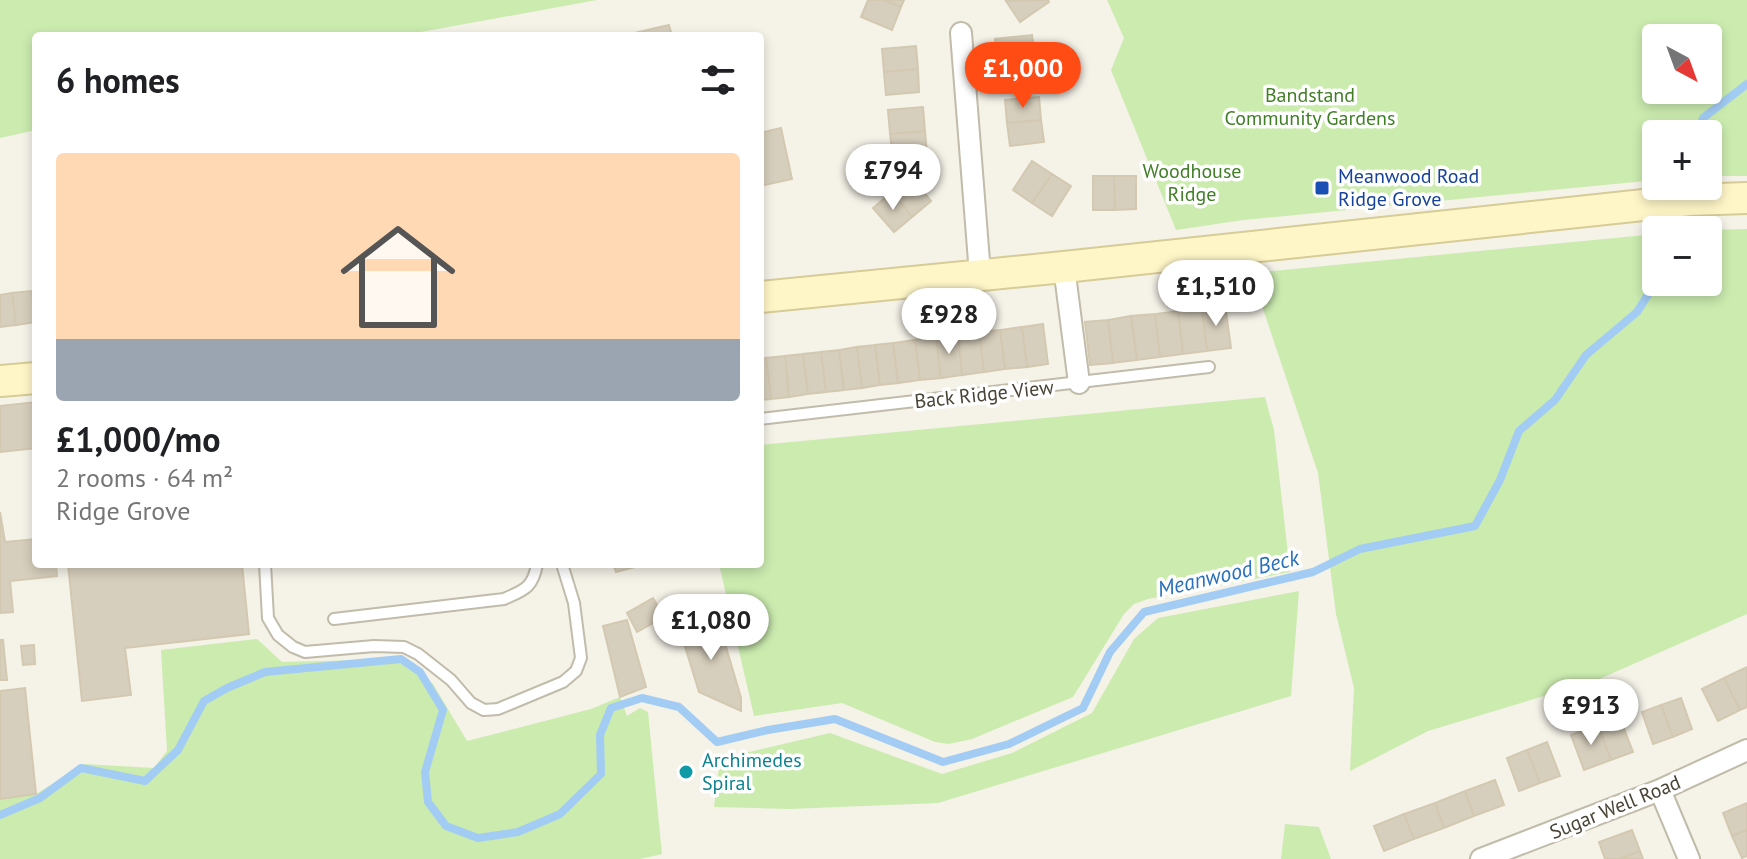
<!DOCTYPE html>
<meta charset="utf-8">
<style>
body{margin:0;font-family:"PT Sans",sans-serif;background:#f2f2f2;color:#202124;height:100vh;display:flex;flex-direction:column;font-size:30px;white-space:nowrap}
*{box-sizing:border-box;margin:0}
p{font-size:26px;color:#757577}
.icon{flex:none;width:44px;height:44px;fill:none;stroke:currentColor;stroke-width:2;stroke-linecap:round;stroke-linejoin:round}
.map{position:relative;flex:1;overflow:hidden}
.sheet{position:absolute;left:32px;top:32px;width:732px;height:536px;display:flex;flex-direction:column;background:#fff;border-radius:8px;box-shadow:0 4px 12px #0003}
.sheet>*{flex:none}
.needle{width:52px;rotate:139deg}
.fabs{position:absolute;left:1642px;top:24px;display:grid;gap:16px}
.fabs a{display:grid;place-items:center;width:80px;height:80px;border-radius:8px;background:#fff;box-shadow:0 4px 12px #0003;font-size:40px}
.price{position:absolute;translate:-50% -68px;padding:0 18px;border-radius:28px;background:#fff;color:#222;font-size:26px;line-height:52px;filter:drop-shadow(0 2px 4px #0008)}
.price::after{content:'';position:absolute;left:50%;top:48px;width:24px;height:18px;margin-left:-12px;background:inherit;clip-path:polygon(0 0,100% 0,50% 100%)}
.price.selected{background:#ff4c15;color:#fff}
ul{padding:0;list-style:none}
li{display:grid;align-content:center;gap:16px;height:424px;padding:0 24px}
li span{display:grid;place-items:center;height:248px;border-radius:8px;color:#555}
li>.icon{margin-inline-start:auto}
span .icon{width:144px;height:144px;fill:#fffc;stroke-width:1}
li b{font-size:34px}
h2{display:flex;justify-content:space-between;align-items:center;height:96px;padding:0 24px;font-size:34px}
.map>svg:first-child{display:block}
.green{fill:#cbebaf;fill-rule:evenodd}
.lines{fill:none;stroke-linecap:round;stroke-linejoin:round}
.stream{stroke:#a2ccf4;stroke-width:8}
.building{fill:#d7cfbd;stroke:#d3c8b0;stroke-width:2}
.lane-casing{stroke:#c1bbaa;stroke-width:14}
.street-casing{stroke:#c1bbaa;stroke-width:24}
.secondary-casing{stroke:#d7cb96;stroke-width:34}
.lane{stroke:#fff;stroke-width:10}
.street{stroke:#fff;stroke-width:20}
.secondary{stroke:#fff6c8;stroke-width:30}
.transit-dot{fill:#1a4fb4;stroke:#fff;stroke-width:3}
.culture-dot{fill:#0f9aa8;stroke:#fff;stroke-width:3}
.labels{text-anchor:middle;dominant-baseline:central;stroke-width:7;stroke-linejoin:round;paint-order:stroke}
.park-label{font-size:20px;fill:#407f26;stroke:#fff}
.transit-label{font-size:20px;fill:#164399;stroke:#fff;text-anchor:start}
.street-label{font-size:20px;fill:#494336;stroke:#fff}
.culture-label{font-size:20px;fill:#0d838f;stroke:#fff;text-anchor:start}
.water-label{font-size:22px;font-style:italic;fill:#2971bc;stroke:#fff}
</style>
<div class="map">
<svg width="1747" height="859" viewBox="0 0 1747 859">
<rect width="100%" height="100%" fill="#f5f2e8"/>
<path class="green" d="M0,0H597L399,36H36V130L0,138Z
M1107,0H1747V176H1708V134H1656V180L1243,220L1176,230L1111,70L1124,38ZM1656,38H1708V90H1656Z
M1747,229V614L1597,680L1428,731L1350,771L1354,688L1336,614L1318,473L1251,273L1656,234V282H1708V230H1697Z
M1265,397L1274,430L1290,572L1148,599L1134,604L1124,614L1073,697L972,739L949,744L935,742L842,703L754,716L719,564H760V445Z
M1299,591L1291,696L938,803L790,809L714,807L720,759L830,733L942,774L1012,753L1092,713L1134,639L1158,618Z
M257,639L282,662L402,659L433,684L467,741L591,709L620,697L627,716L640,708L648,712L662,854L640,859H0V799L36,794L84,764L154,768L167,751L161,650Z
M1285,824L1319,827L1331,859H1281Z"/>
<g class="lines">
<path class="stream" d="M1698,134L1703,118L1747,84
M0,815L40,798L81,768L145,781L178,750L204,701L227,688L265,672L401,659L420,672L443,710L425,772L428,802L446,826L478,838L518,832L560,814L601,774L600,735L611,708L642,698L679,707L717,742L768,730L835,719L943,762L1009,744L1083,708L1110,652L1144,612L1313,572L1360,549L1475,526L1500,480L1519,431L1555,400L1586,355L1637,312L1656,282"/>
</g>
<path class="building" d="M868,0H883L901,7L892,30L861,17Z
M883,0H904L901,7Z
M1048,0L1049,2L1020,22L1006,1Z
M669,25L672,36H622Z
M1032,35L1035,59L997,63L995,39Z
M916,46L918,69L884,72L882,49Z
M1035,59L1037,83L1000,87L997,63Z
M918,69L919,92L886,95L884,72Z
M1039,97L1041,120L1007,123L1005,100Z
M923,107L925,131L890,134L888,110Z
M1041,120L1044,142L1010,146L1007,123Z
M781,128L792,179L760,186V133Z
M925,131L927,155L893,158L890,134Z
M1032,161L1052,174L1032,203L1013,190Z
M1052,174L1071,186L1052,216L1032,203Z
M911,176L931,201L912,217L892,192Z
M1093,176H1114L1115,210H1093Z
M1114,176H1136V209L1115,210Z
M892,192L912,217L894,232L873,208Z
M36,290V322L32,291Z
M32,291L36,322L16,325L12,293Z
M12,293L16,325L0,327V295Z
M1225,305L1231,348L1207,351L1202,308Z
M1202,308L1207,351L1183,354L1178,311Z
M1178,311L1183,354L1160,357L1155,314Z
M1155,314L1160,357L1137,360L1131,316Z
M1131,316L1137,360L1113,363L1108,320Z
M1108,320L1113,363L1090,365L1085,322Z
M1043,324L1048,364L1027,367L1022,327Z
M1022,327L1027,367L1005,369L1000,330Z
M1000,330L1005,369L984,372L979,332Z
M979,332L984,372L962,375L958,335Z
M958,335L962,375L941,378L936,337Z
M936,337L941,378L920,380L915,340Z
M915,340L920,380L898,383L893,343Z
M893,343L898,383L880,385L875,345Z
M875,345L880,385L862,388L857,347Z
M857,347L862,388L844,390L839,350Z
M839,350L844,390L826,392L821,352Z
M821,352L826,392L808,394L803,354Z
M803,354L808,394L789,397L785,356Z
M785,356L789,397L771,399L766,358Z
M766,358L771,399L760,400V359Z
M36,402V448L0,452V406Z
M0,512L5,542L36,539V564H56L57,576L10,581L13,612L0,613Z
M68,564H242L249,634L125,648L131,695L82,701Z
M613,564H646L616,572Z
M653,598L664,617L637,632L627,613Z
M717,616L741,698V711L699,692L679,627Z
M627,620L646,687L620,697L603,626Z
M0,640H3L7,680H0Z
M34,645L35,664L23,665L21,646Z
M1747,667V707L1740,710L1724,678Z
M1724,678L1740,710L1718,721L1702,689Z
M25,688L36,794L0,799V691Z
M1681,698L1692,729L1673,737L1661,705Z
M1661,705L1673,737L1653,744L1642,712Z
M1619,716L1633,752L1611,760L1598,724Z
M1598,724L1611,760L1584,770L1571,735Z
M1547,742L1560,776L1540,783L1527,750Z
M1527,750L1540,783L1519,791L1507,758Z
M1495,780L1504,805L1474,816L1465,791Z
M1465,791L1474,816L1444,828L1435,803Z
M1435,803L1444,828L1414,839L1404,814Z
M1747,803V830L1732,836L1723,813Z
M1404,814L1414,839L1384,851L1374,826Z
M1632,830L1640,851L1619,859H1605L1599,842Z
M1747,830V856L1742,858L1732,836Z
M1640,851L1643,859H1619Z"/>
<g class="lines">
<g class="lane-casing">
<path id="lane" d="M760,419L1209,367
M265,564L268,618L278,635L293,647L305,652L374,646L404,647L418,654L451,680L471,703L484,710L498,709L563,682L576,671L581,658L574,603L562,564
M334,619L504,599C524,590 533,588 537,564"/>
</g>
<g class="street-casing">
<path id="street" d="M961,33L980,274
M1064,267L1079,383
M1660,790L1689,859
M1481,859L1660,790L1747,750"/>
</g>
<g class="secondary-casing">
<path id="secondary" d="M760,297L1064,267L1690,200L1747,198
M0,381L36,378"/>
</g>
<use href="#lane" class="lane"/>
<use href="#street" class="street"/>
<use href="#secondary" class="secondary"/>
</g>
<rect class="transit-dot" x="1314" y="180" width="16" height="16" rx="4"/>
<circle class="culture-dot" cx="686" cy="772" r="8"/>
<g class="labels">
<g class="park-label">
<text x="1310" y="95">Bandstand<tspan x="1310" dy="23">Community Gardens</tspan></text>
<text x="1192" y="171">Woodhouse<tspan x="1192" dy="23">Ridge</tspan></text>
</g>
<g class="transit-label">
<text x="1338" y="176">Meanwood Road<tspan x="1338" dy="23">Ridge Grove</tspan></text>
</g>
<g class="street-label">
<text transform="translate(984 394) rotate(-6)">Back Ridge View</text>
<text transform="translate(1615 807) rotate(-22)">Sugar Well Road</text>
</g>
<g class="culture-label">
<text x="702" y="760">Archimedes<tspan x="702" dy="23">Spiral</tspan></text>
</g>
<g class="water-label">
<text transform="translate(1228 573) rotate(-13)">Meanwood Beck</text>
</g>
</g>
</svg>
<div class="fabs">
<a><svg class="needle" viewBox="-14 -14 28 28"><path d="M0-13l5 13h-10z" fill="#e53935"/><path d="M0 13l5-13h-10z" fill="#757577"/></svg></a>
<a>+</a>
<a>−</a>
</div>
<b class="price selected" style="left:1023px;top:110px">£1,000</b>
<b class="price" style="left:893px;top:212px">£794</b>
<b class="price" style="left:1216px;top:328px">£1,510</b>
<b class="price" style="left:949px;top:356px">£928</b>
<b class="price" style="left:711px;top:662px">£1,080</b>
<b class="price" style="left:1591px;top:747px">£913</b>
<section class="sheet">
<h2>6 homes<svg class="icon" aria-label="filters" viewBox="0 0 24 24"><path d="M4 7h16M4 17h16"/><circle cx="9" cy="7" r="2"/><circle cx="15" cy="17" r="2"/></svg></h2>
<ul>
<li><span style="background:linear-gradient(#ffd9b3 75%,#9aa5b1 0)"><svg class="icon" aria-label="home" viewBox="0 0 24 24"><path d="M3 11l9-7 9 7M6 9v11h12V9"/></svg></span><div><b>£1,000/mo</b><p>2 rooms · 64 m²</p><p>Ridge Grove</p></div></li>
</ul>
</section>
</div>
